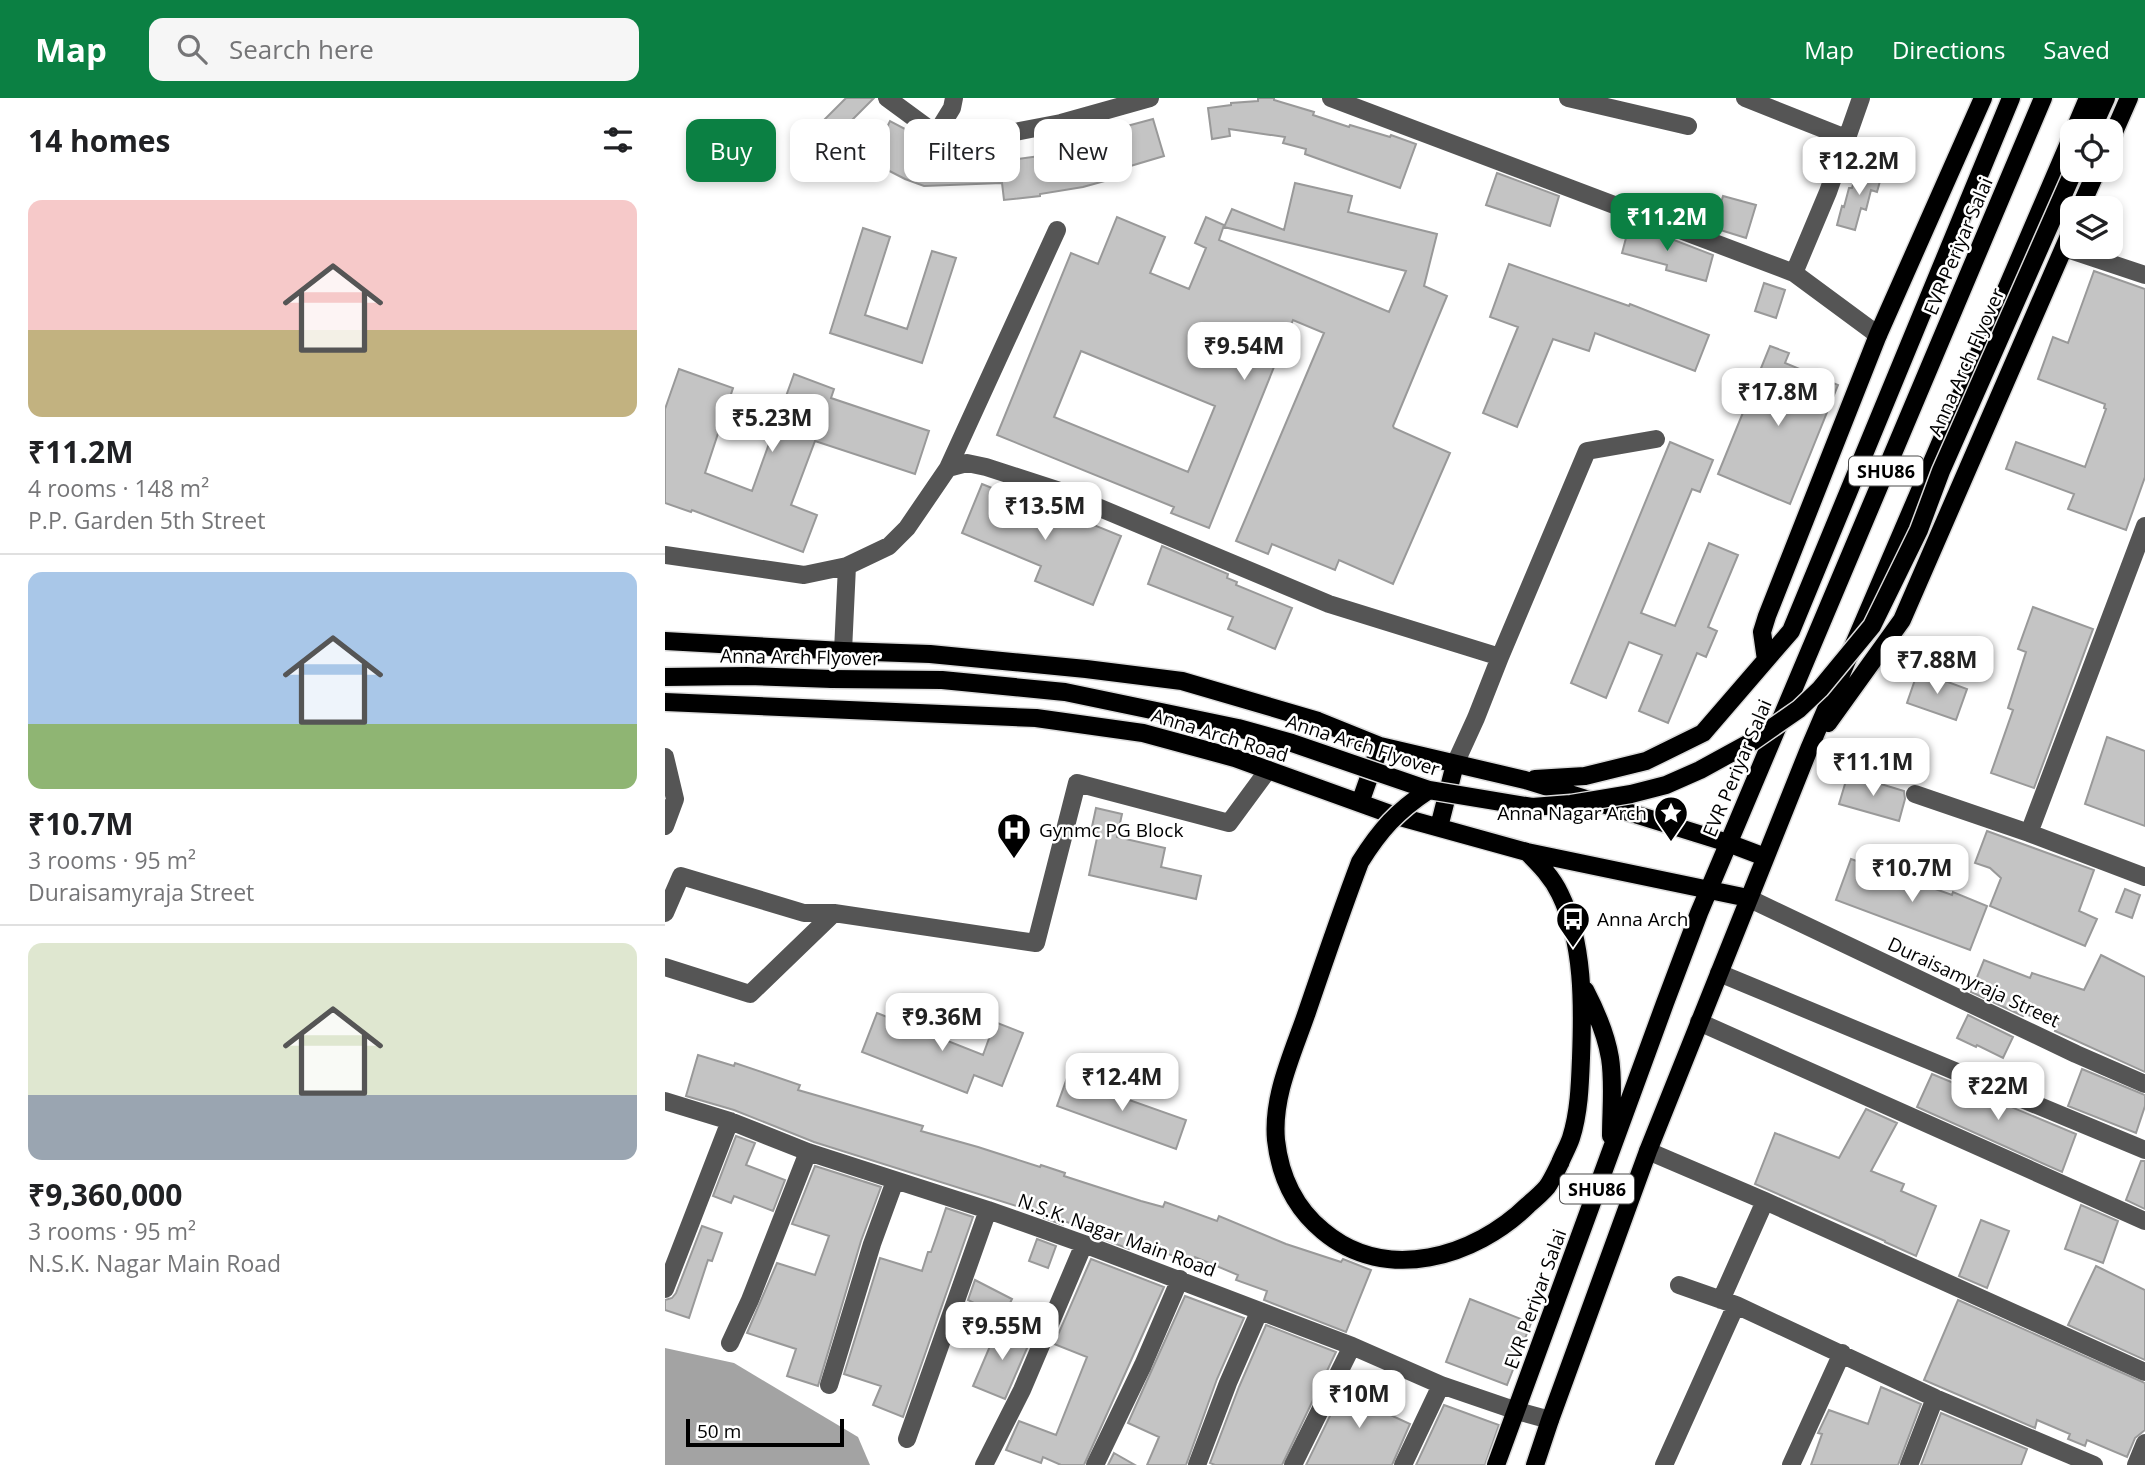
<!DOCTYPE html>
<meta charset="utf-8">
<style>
body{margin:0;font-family:"Open Sans",sans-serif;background:#f6f6f6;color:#202124;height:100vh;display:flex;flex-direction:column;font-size:26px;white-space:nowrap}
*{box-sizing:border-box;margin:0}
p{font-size:23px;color:#757577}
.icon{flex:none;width:38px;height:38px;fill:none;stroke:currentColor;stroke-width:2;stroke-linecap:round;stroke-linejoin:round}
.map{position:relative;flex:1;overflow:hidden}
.panel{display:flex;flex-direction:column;background:#fff;width:665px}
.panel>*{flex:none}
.banner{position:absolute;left:21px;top:21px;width:665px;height:63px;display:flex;gap:14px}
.controls{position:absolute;left:1395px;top:21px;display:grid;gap:14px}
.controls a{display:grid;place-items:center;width:63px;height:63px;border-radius:14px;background:#fff;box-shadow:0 4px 10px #0003;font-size:35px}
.scale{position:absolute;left:21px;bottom:18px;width:158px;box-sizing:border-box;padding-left:7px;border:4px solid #000;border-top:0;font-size:19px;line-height:24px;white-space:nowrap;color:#000;-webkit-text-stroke:5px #fff;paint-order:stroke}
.price{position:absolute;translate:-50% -60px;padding:0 16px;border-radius:14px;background:#fff;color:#222;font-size:23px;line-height:46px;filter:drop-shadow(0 2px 4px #0008)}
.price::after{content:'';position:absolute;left:50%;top:42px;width:21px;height:16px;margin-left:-10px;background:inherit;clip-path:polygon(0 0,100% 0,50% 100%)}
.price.selected{background:#0b8043;color:#fff}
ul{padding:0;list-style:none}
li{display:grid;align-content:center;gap:14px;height:371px;padding:0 28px}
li+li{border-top:2px solid #e0e0e0}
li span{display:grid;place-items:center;height:217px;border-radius:14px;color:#555}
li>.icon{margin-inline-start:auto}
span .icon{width:126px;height:126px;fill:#fffc;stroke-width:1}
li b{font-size:30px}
h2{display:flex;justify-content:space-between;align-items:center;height:84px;padding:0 28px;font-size:30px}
.chip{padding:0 24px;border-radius:14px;background:#fff;box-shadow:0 4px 10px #0003;font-size:24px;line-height:63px}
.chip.selected{background:#0b8043;color:#fff}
header{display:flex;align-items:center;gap:42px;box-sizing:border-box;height:98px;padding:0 35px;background:#0b8043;color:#fff}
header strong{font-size:33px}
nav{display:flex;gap:38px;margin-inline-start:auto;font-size:24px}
.search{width:490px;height:63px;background:#f6f6f6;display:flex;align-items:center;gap:18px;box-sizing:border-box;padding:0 24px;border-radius:14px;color:#757577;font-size:26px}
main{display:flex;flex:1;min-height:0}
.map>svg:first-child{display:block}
.water{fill:#a3a3a3}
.building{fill:#c4c4c4;stroke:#999;stroke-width:2;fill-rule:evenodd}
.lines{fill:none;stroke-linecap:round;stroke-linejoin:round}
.major-casing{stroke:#dbdbdb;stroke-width:21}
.minor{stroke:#555;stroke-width:18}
.major{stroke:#000;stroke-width:18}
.major-bridge-casing{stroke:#dbdbdb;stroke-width:21;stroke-linecap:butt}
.major-bridge{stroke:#000;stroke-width:18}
.labels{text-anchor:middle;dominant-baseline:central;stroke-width:5;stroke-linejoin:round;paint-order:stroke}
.shield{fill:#fff;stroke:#4c4c4c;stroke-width:2}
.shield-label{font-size:18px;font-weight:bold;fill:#000}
.street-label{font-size:19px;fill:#000;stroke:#fff}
.poi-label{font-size:19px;fill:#000;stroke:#fff;text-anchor:start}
</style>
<header>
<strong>Map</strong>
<div class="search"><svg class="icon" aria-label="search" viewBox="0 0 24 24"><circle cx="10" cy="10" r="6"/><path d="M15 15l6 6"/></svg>Search here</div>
<nav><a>Map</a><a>Directions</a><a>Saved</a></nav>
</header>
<main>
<section class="panel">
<h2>14 homes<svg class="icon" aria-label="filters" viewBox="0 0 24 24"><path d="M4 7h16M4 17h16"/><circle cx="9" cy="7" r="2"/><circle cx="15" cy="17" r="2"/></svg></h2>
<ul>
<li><span style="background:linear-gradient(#f6c9c9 60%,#c2b280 0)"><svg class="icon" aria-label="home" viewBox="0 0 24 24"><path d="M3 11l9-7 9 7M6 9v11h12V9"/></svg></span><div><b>₹11.2M</b><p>4 rooms · 148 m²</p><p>P.P. Garden 5th Street</p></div></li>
<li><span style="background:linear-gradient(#a9c7e8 70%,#8fb573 0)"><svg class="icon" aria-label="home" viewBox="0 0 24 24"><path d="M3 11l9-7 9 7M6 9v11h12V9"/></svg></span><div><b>₹10.7M</b><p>3 rooms · 95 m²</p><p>Duraisamyraja Street</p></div></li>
<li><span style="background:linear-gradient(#dfe7d0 70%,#9aa5b1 0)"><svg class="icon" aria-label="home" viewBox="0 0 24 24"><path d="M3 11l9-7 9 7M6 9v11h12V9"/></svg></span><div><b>₹9,360,000</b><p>3 rooms · 95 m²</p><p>N.S.K. Nagar Main Road</p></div></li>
</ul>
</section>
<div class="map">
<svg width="1480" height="1367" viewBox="0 0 1480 1367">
<rect width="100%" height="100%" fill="#fff"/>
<path class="water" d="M0,1250L69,1265L193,1339L205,1367H0Z"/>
<path class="building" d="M181,0H209L166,43L152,29Z
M593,0H609V2L649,14L648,17L684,29L685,27L725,39L726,37L751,46L735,90L640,56L641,51L618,45L620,39L564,31L565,38L547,41L543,10L566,7V5L593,3Z
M488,21L499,58L452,72L454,79L418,89L375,96V98L339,102L337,85L259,88L240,81L205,63L225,23L242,32L241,35L270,47L322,50L323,65L382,57L408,51L407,47L448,37L447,32Z
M1193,69L1217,76L1212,94L1206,92L1201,112L1196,110L1190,132L1172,127L1177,108L1179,109L1184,90H1187Z
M832,75L894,98L885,128L821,107Z
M630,85L687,98L683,114L772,136L759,188L782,198L728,328L729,330L785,355L728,486L674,462L670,472L607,446L603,456L571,443L659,235L628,222L544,430L506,415L509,409L332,337L406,155L433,166L452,119L500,139L485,175L524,191L541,150L530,145L541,119L559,127L554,142L724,214L741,173L559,129L567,111L619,132ZM416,253L550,308L523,374L389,319Z
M1058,98L1091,107L1081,140L1049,130Z
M965,125L1048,157L1041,183L1001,172L1002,167L957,155Z
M198,130L225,139L200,217L242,231L267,153L291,160L257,265L165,235Z
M844,166L964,208L965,206L1044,237L1030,273L930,235L924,253L888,241L852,329L818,315L853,229L825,219Z
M1429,173L1480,191V379L1461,432L1403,411L1409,396L1341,371L1351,344L1420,369L1441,311L1439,310L1440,306L1373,281L1388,239L1403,245Z
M1099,185L1120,192L1111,220L1090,213Z
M1105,248L1124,255L1120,265L1173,287L1125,406L1053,376Z
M14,271L68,290L40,375L87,393L129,276L169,291L166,300L264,333L250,376L150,343L126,407L152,417L138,454L27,412L26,414L0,405V311Z
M1005,344L1048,362L1035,394L1027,391L976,515L1010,528L1044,445L1073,457L1043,529L1052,533L1041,559L1032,555L1003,625L974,613L997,557L964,544L941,600L906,585Z
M317,386L396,418L397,414L456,438L428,507L370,483L376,468L297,435Z
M497,448L563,476L562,480L572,484L571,487L627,510L610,551L563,531L568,519L483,486Z
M1368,509L1428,531L1369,690L1326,675L1348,612L1343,610L1361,554L1353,551Z
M1253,573L1302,591L1291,622L1242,605Z
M1442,639L1480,653V728L1420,706Z
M1183,676L1239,693L1240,701L1234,723L1174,706Z
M431,710L457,716L452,739L500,750L496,769L536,778L531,801L424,777L432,740L425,738Z
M1322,733L1429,772L1414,813L1432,821L1420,848L1325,808L1336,780L1325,770L1310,765Z
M1186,761L1287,797L1288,794L1322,808L1305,852L1171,802Z
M1460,791L1475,797L1467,820L1451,814Z
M1436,857L1480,879V974L1390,933L1393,927L1360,916L1358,918L1306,894L1319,862L1365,880L1367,875L1419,892Z
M212,915L318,957L330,924L358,935L337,988L309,977L302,995L197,954Z
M1303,917L1348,939L1338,960L1312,947L1311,949L1292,940Z
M33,957L69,968L70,965L135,987L133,992L258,1028L256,1033L313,1049L375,1069L376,1067L400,1075L399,1078L476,1103L498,1109L500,1104L552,1123L554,1118L621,1146L676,1164L678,1161L706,1172L681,1234L599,1202L602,1193L571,1182L573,1177L530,1159L528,1165L467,1143L464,1151L435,1140L437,1136L399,1123L398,1127L379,1120L380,1117L149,1044L69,1012L21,998Z
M1417,971L1480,997V1008L1471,1035L1403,1008Z
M1267,976L1411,1036L1397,1074L1252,1009Z
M402,980L521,1022L511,1051L392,1008Z
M1201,1011L1232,1025L1206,1073L1239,1086L1236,1093L1271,1108L1251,1158L1220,1144V1143L1090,1086L1110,1035L1174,1060Z
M71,1038L90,1045L81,1067L120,1082L108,1113L69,1098L66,1105L48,1098Z
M1476,1063H1480V1111L1461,1102Z
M150,1068L216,1089L196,1143L153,1288L122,1278L131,1251L82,1235L112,1165L150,1177L164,1138L127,1126Z
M1416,1107L1453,1123L1438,1165L1400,1151Z
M281,1110L308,1119L238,1319L208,1307L216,1288L179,1276L215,1160L257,1173L263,1154H266L272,1137Z
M1316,1122L1344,1133L1322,1190L1294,1178Z
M37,1128L57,1135L47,1163L43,1162L24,1220L0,1212V1202L7,1200L11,1195Z
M372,1141L391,1148L383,1170L364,1163Z
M426,1161L499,1189L419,1367H396L378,1359L376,1365L341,1352L354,1323L391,1337L422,1259L389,1246Z
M1431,1168L1480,1192V1262L1403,1227Z
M310,1182L347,1201L338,1220L303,1202Z
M520,1198L579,1220L552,1281L521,1367H482L494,1339L463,1325Z
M805,1201L866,1225L842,1287L781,1264Z
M1293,1202L1480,1285V1332L1470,1340L1462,1359L1422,1342L1420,1348L1403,1341L1405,1336L1372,1322L1370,1330L1259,1282Z
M334,1227L366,1241L340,1301L308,1288Z
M601,1227L671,1254L617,1367H550L545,1365L574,1289Z
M686,1275L717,1290L708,1309L745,1326L727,1367H641Z
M1216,1289L1256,1306L1233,1367H1146L1157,1336L1153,1335L1164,1312L1203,1326Z
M779,1307L834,1327L820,1367H751Z
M1276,1315L1362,1351L1356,1367H1256Z
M449,1355L470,1367H443Z"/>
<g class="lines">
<g class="major-casing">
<path id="major" d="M1409,33L1423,0
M1426,33L1441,0
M1446,41L1464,0
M1415,110L1432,72
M0,543L178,553L265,556L421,571L517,583L653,623L715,648L860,682L1063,745L1100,759
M1101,562L1097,534L1102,518L1213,237L1318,0
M0,579L82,578L167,581
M0,604L371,620L478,635L570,660L728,717L862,754L1083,800
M1163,625L1237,522L1407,131
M870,681L920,678L981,663L1038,635L1126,533L1346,0
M695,705L715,648
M774,729L790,666
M862,754C875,767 887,779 895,796C919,845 918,908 916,960C915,987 914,1015 906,1040C903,1049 898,1057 895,1065
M920,892C931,913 941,936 945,960C949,985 946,1012 946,1038
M831,1367L1000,905L1034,815L1378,0
M870,1367L885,1322L983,1053L1144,651L1407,38"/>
</g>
<path class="minor" d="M222,0L271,36L324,39L396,25L485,0
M666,0L1129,175L1213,237
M903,0L1023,28
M1080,0L1181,40
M271,36L287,10L289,0
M1399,150L1480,177
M1129,175L1163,94L1196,0
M283,370L392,132
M1480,428L1364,735L1480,779
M0,457L139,477L182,468L224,448L242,430L283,370L302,365L321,369L392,392L664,506L835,559L811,620L790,666
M178,553L182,468
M835,559L922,353L991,341
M0,659L10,701L0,728
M1250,696L1364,735
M1083,800L1411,956L1480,986
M0,815L16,778L139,815H169L371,845L412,685L564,725L603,672
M0,869L85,896L169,815
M1054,875L1480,1052
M1034,924L1480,1123
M0,1003L65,1023L143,1054L323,1112L419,1146L687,1248L776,1287L852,1313L885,1322
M983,1053L1100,1103L1480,1274
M1014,1187L1071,1207L1270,1300L1429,1367
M0,1191L65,1023
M1056,1202L1100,1103
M65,1245L85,1202L143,1054
M164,1287L207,1146L230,1083
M242,1341L323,1112
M319,1367L357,1292L419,1146
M430,1367L478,1267L515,1181
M532,1367L563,1285L594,1214
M628,1367L687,1248
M738,1367L776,1287
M999,1367L1071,1207
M1126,1367L1177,1255
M1244,1367L1270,1300
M1471,1367L1480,1345"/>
<use href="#major" class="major"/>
<g class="major-bridge-casing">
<path id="major-bridge" d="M167,581L277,582L400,594L573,630L627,645L764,692L867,709L906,706L966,696L1001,687L1035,672L1088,643L1134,611L1155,591L1207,528L1254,432L1276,373L1409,72
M764,692C732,713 715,732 695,764C676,814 659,864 642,914C628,955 607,998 611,1042C615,1078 630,1110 658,1133C721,1186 810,1159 863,1107C870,1101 877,1095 882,1089C887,1082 891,1073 895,1065"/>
</g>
<use href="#major-bridge" class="major-bridge"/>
</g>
<defs>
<g id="sight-pin" transform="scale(1.75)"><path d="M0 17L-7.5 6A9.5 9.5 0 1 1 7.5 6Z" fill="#000" stroke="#fff"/><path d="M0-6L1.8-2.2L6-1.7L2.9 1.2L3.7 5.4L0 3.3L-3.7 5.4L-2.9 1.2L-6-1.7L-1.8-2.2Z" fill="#fff"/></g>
<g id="hospital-pin" transform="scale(1.75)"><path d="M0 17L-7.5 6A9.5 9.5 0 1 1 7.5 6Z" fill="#000" stroke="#fff"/><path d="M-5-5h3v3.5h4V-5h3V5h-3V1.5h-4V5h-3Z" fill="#fff"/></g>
<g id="bus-pin" transform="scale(1.75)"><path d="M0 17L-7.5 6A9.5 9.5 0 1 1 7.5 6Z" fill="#000" stroke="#fff"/><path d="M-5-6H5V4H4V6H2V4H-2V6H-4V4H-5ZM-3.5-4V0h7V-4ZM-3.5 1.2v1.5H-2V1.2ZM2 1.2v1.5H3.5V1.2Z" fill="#fff"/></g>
</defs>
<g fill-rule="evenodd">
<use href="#sight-pin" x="1006" y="715"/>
<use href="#hospital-pin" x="349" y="732"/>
<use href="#bus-pin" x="908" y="821"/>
</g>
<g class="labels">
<g class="shield">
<rect x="1184" y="358.5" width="74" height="29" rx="5"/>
<rect x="895" y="1076.5" width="74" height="29" rx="5"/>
</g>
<g class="shield-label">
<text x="1221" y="373">SHU86</text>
<text x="932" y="1091">SHU86</text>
</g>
<g class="street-label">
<text transform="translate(1293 148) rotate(-67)">EVR Periyar Salai</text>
<text transform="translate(1301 264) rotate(-66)">Anna Arch Flyover</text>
<text transform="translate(135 559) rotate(1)">Anna Arch Flyover</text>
<text transform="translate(555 637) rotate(17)">Anna Arch Road</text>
<text transform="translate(698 647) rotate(18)">Anna Arch Flyover</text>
<text transform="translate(1072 670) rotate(-67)">EVR Periyar Salai</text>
<text transform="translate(1309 884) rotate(25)">Duraisamyraja Street</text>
<text transform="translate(452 1137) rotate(20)">N.S.K. Nagar Main Road</text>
<text transform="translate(870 1201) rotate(-70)">EVR Periyar Salai</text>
</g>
<g class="poi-label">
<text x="982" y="715" text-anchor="end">Anna Nagar Arch</text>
<text x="374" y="732">Gynmc PG Block</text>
<text x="932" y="821">Anna Arch</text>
</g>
</g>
</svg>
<div class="controls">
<a><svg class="icon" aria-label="locate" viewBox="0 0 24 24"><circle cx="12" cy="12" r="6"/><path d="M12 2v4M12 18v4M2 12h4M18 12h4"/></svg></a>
<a><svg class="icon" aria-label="layers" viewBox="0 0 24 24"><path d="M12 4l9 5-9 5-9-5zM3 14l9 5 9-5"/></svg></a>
</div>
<div class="scale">50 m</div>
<b class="price" style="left:1194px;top:99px">₹12.2M</b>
<b class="price selected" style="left:1002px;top:155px">₹11.2M</b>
<b class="price" style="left:579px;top:284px">₹9.54M</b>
<b class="price" style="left:1113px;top:330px">₹17.8M</b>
<b class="price" style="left:107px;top:356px">₹5.23M</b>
<b class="price" style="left:380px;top:444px">₹13.5M</b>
<b class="price" style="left:1272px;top:598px">₹7.88M</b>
<b class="price" style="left:1208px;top:700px">₹11.1M</b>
<b class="price" style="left:1247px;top:806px">₹10.7M</b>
<b class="price" style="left:277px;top:955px">₹9.36M</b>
<b class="price" style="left:457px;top:1015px">₹12.4M</b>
<b class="price" style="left:1333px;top:1024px">₹22M</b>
<b class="price" style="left:337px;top:1264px">₹9.55M</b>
<b class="price" style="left:694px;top:1332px">₹10M</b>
<div class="banner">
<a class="chip selected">Buy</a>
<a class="chip">Rent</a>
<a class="chip">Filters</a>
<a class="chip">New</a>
</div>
</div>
</main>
